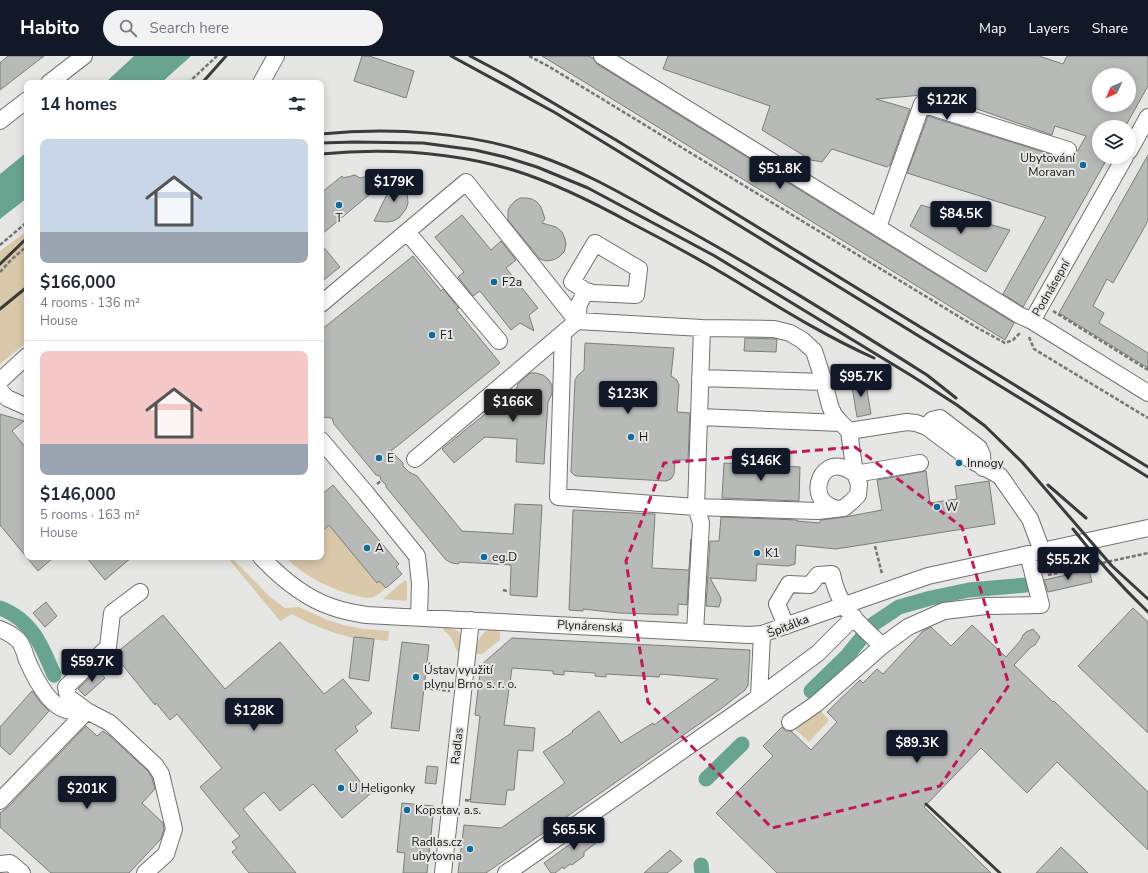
<!DOCTYPE html>
<meta charset="utf-8">
<style>
body{margin:0;font-family:"Nunito Sans",sans-serif;background:#f2f2f3;color:#1f2937;height:100vh;display:flex;flex-direction:column;font-size:15px;white-space:nowrap}
*{box-sizing:border-box;margin:0}
p{font-size:13px;color:#747a83}
.icon{flex:none;width:22px;height:22px;fill:none;stroke:currentColor;stroke-width:2;stroke-linecap:round;stroke-linejoin:round}
.map{position:relative;flex:1;overflow:hidden}
.panel{position:absolute;left:24px;top:24px;width:300px;height:480px;display:flex;flex-direction:column;background:#fff;border-radius:8px;box-shadow:0 2px 10px #0003}
.panel>*{flex:none}
.needle{width:26px;rotate:225deg}
.fabs{position:absolute;left:1092px;top:12px;display:grid;gap:8px}
.fabs a{display:grid;place-items:center;width:44px;height:44px;border-radius:50%;background:#fff;box-shadow:0 2px 10px #0003;font-size:20px}
.price{position:absolute;translate:-50% -34px;padding:0 9px;border-radius:4px;background:#111827;color:#fff;font-size:13px;line-height:26px;filter:drop-shadow(0 1px 2px #0008)}
.price::after{content:'';position:absolute;left:50%;top:24px;width:12px;height:9px;margin-left:-6px;background:inherit;clip-path:polygon(0 0,100% 0,50% 100%)}
.price.active{background:#222;color:#fff}
ul{padding:0;list-style:none}
li{display:grid;align-content:center;gap:8px;height:212px;padding:0 16px}
li+li{border-top:1px solid #e0e1e3}
li span{display:grid;place-items:center;height:124px;border-radius:8px;color:#555}
li>.icon{margin-inline-start:auto}
span .icon{width:72px;height:72px;fill:#fffc;stroke-width:1}
li b{font-size:17px}
h2{display:flex;justify-content:space-between;align-items:center;height:48px;padding:0 16px;font-size:17px}
header{display:flex;align-items:center;gap:24px;box-sizing:border-box;height:56px;padding:0 20px;background:#111827;color:#fff}
header strong{font-size:19px}
nav{display:flex;gap:22px;margin-inline-start:auto;font-size:14px}
.search{width:280px;height:36px;background:#f2f2f3;display:flex;align-items:center;gap:10px;box-sizing:border-box;padding:0 14px;border-radius:22px;color:#747a83;font-size:15px}
.map>svg:first-child{display:block}
.green{fill:#d9c8a9}
.water{fill:#69a491}
.lines{fill:none;stroke-linecap:round;stroke-linejoin:round}
.canal{stroke:#69a491;stroke-width:15}
.building{fill:#b7bab7;stroke:#7b7e7b;fill-rule:evenodd}
.minor-casing{stroke:#70716f;stroke-width:18}
.path{stroke:#757674;stroke-width:2.5;stroke-dasharray:4 2;stroke-linecap:butt}
.minor{stroke:#fff;stroke-width:16}
.rail{stroke:#3a3b3a;stroke-width:3}
.marked{fill:none;stroke:#c2185b;stroke-width:3;stroke-dasharray:8 5;stroke-linejoin:round}
.poi-dot{fill:#116b9b;stroke:#e6e7e4;stroke-width:1.5}
.labels{text-anchor:middle;dominant-baseline:central;stroke-width:4;stroke-linejoin:round;paint-order:stroke}
.poi-label{font-size:12px;fill:#141514;stroke:#e6e7e4;text-anchor:start}
.street-label{font-size:12px;fill:#141514;stroke:#e6e7e4}
</style>
<header>
<strong>Habito</strong>
<div class="search"><svg class="icon" aria-label="search" viewBox="0 0 24 24"><circle cx="10" cy="10" r="6"/><path d="M15 15l6 6"/></svg>Search here</div>
<nav><a>Map</a><a>Layers</a><a>Share</a></nav>
</header>
<div class="map">
<svg width="1148" height="817" viewBox="0 0 1148 817">
<rect width="100%" height="100%" fill="#e6e7e4"/>
<path class="green" d="M27,175V286L0,308V195Z
M329,469L377,526L379,525L386,532C381,536 376,541 370,542C366,542 361,541 357,540C332,534 305,521 286,502L321,501V476Z
M227,501H231L270,541L285,552L299,551L327,564L343,569L364,573L389,575L388,585L354,581V582C331,577 312,569 292,558L280,565Z
M405,524L407,526V544L406,545L384,543V542Z
M442,571C462,572 462,578 460,596H457C455,590 453,584 449,579C446,576 444,575 442,571Z
M490,573H500V584L482,598H475C477,587 479,578 490,573Z
M819,653L829,664L809,686L793,671Z"/>
<path class="water" d="M134,0H191L161,27H105Z
M27,96V142L0,163V118Z"/>
<g class="lines">
<path class="canal" d="M0,552C32,564 42,590 54,619
M811,635L847,600L872,569L899,551L931,542L969,534L1026,529
M706,723L742,688
M701,809L702,817"/>
</g>
<path class="building" d="M8,0H44L0,34V7Z
M362,0H369L414,15L406,42L354,25Z
M542,0H589L593,2L597,8L1014,267L1005,284Z
M668,0H1039L1063,8L1067,0H1148V30L1125,71H1099V101H1108L1023,251L1003,238L1046,161L907,117L928,60L1072,105L1086,80L1055,70L1052,79L934,38L876,43L910,53L890,109L887,111L832,93L822,106L811,104L762,74L770,50L663,13ZM1099,19H1129V49H1099Z
M1148,99V165L1113,227L1107,223L1093,250L1104,257L1099,267L1148,297V312L1059,257Z
M355,119L360,122L372,119L376,121L382,128L321,179V137L342,120L343,122Z
M396,120L405,130L407,135L408,147L406,153L399,162L393,165L387,166L374,165Z
M520,142H526L532,143L537,146L541,151L545,163L542,167L556,171L562,176L565,183L566,189L564,196L559,201L553,204L546,205L540,203L508,164V154L511,149L515,145Z
M921,149L1010,174L986,216L910,170Z
M462,159L491,194L501,185L516,204L506,212L538,252L529,259L534,275L520,267L511,274L480,235L473,240L458,221L464,216L435,181Z
M321,188L340,211L321,226Z
M413,200L441,235L443,233L459,252L456,253L500,307L391,395L403,407V410L409,416L417,420L462,475L513,478L515,448L542,449L537,541L510,539L511,509L460,506L458,508L452,507L446,504L386,431V429L381,424L380,420L376,419L334,368L332,362L321,361V274Z
M745,282L777,283L776,296L744,295Z
M585,287L674,292L671,320L677,324L679,329L677,356L690,357L688,404H675L674,418L671,423L666,425L577,420L574,419L571,416L575,324L578,319L584,314Z
M530,317H536L543,319L548,323L552,329V338L548,346L544,408L516,406L517,383L485,381L454,407L442,393L495,350L498,354L506,340L515,337L518,328Z
M865,323L871,358L857,361L851,325Z
M0,358L24,365L12,375L27,393V501H54L38,515L0,469Z
M724,407L800,411L799,445L722,442Z
M926,415L930,447L957,443L955,430L989,425L995,468L836,493L796,489L795,508L788,510L757,508L756,525L710,522L720,540L721,544L719,551L706,550L710,485H719L721,461L797,464V465L819,467L821,464L845,461L882,454L877,424Z
M333,429L399,508L396,511L402,518L386,532L379,525L377,527L329,469L321,476V439Z
M573,454L655,458L652,512L689,514L691,483L687,549L678,548V559L619,557L583,553V555L569,554Z
M86,501H132L105,524Z
M1089,514L1092,526L1048,536L1044,524Z
M46,546L57,560L45,571L33,557Z
M1133,552L1148,566V677L1078,610Z
M163,559L225,633L280,586L324,638L343,623L372,657L355,671L358,675L335,694L370,738L342,762L313,728L280,755L264,736L243,753L296,817H249L232,796L237,792L232,786L240,780L200,731L222,712L177,658L170,664L156,647L155,649L116,601V597Z
M972,569L1006,601L1021,584L1023,579L1026,576L1033,573L1040,581L1035,589L1031,591L1014,609L1053,646L1054,645L1148,736V794L1057,706L1027,737L981,692L924,751L991,817H777L716,757L773,700L763,690L782,671L786,675H791L811,694L837,666L827,656L860,624L863,627L877,613L883,618L923,575L931,571L951,590Z
M354,581L374,583L369,625L349,622Z
M512,582L750,594L748,629L745,634L722,652L486,817H458L464,769L501,772L565,727L543,696L573,676L572,675L599,655L621,687L653,667L654,669L718,623L660,618L659,621L606,618V621L595,620V617L564,615V619L553,618V615L512,612L504,669L535,672L533,695L518,694L514,734H507L505,749L470,746L480,660L475,659L481,609Z
M402,586L429,589L419,675L391,672Z
M98,614L105,622L85,640L78,633Z
M32,635L41,647L49,655L10,699L0,690V671Z
M86,670L97,680L103,675L110,680L148,715L152,722L155,733L142,747L163,767L164,773L161,783L129,817H51L0,771V757L7,752Z
M427,710L438,711L436,728L425,727Z
M402,747L434,750L427,817H403L405,797L397,796Z
M595,770L603,782L584,796V800L572,809L570,808L564,813L563,811L555,817H551L544,807Z
M1061,791L1088,817H1036Z
M670,794L682,805L667,817H644Z"/>
<g class="lines">
<g class="minor-casing">
<path id="minor" d="M602,0L1019,259L1032,265L1148,337
M49,27L84,0
M261,27L276,0
M0,65L27,44
M1129,95L1148,61
M878,171L922,48L1068,94
M407,176L499,285
M321,248L466,126L577,265L702,272L774,273L790,277L802,284L814,295L824,326L830,350L834,359L841,367L849,375L907,366L916,367L927,371L971,404L1000,420L1030,463L1042,495
M1032,265L1125,101
M563,277L558,441L696,451L818,455L844,452L851,446L858,439L859,428L855,418L849,375
M700,322L824,326
M0,325L27,300
M0,335L7,342L27,351
M699,361L841,367
M927,371L932,364L940,362L979,392L982,399L983,412
M321,384L366,437L417,500L420,528L419,562
M415,403L577,265L579,248L586,235L572,226L595,187L639,213L636,239L593,237L586,235
M833,452C830,450 825,448 823,445C812,432 822,407 841,411C846,412 851,415 855,418L920,407
M261,501C280,521 305,542 332,551C343,555 354,557 366,559L748,579L762,578L928,520L1148,472
M786,570L777,548L789,528L810,529L818,519L832,518C839,554 858,566 882,590L816,648L790,666
M0,573C7,576 13,579 18,584C23,589 25,598 27,604C34,620 48,649 66,654C72,656 81,655 87,655L68,641L66,631L108,591L112,557L140,536
M695,576L701,467L696,451L702,272
M882,590L908,571L944,555L986,550L1041,549L1028,498
M759,641L762,578
M0,745L87,655L110,667L155,709L161,718L174,773L166,798L145,817
M0,808L10,807L22,817
M443,817L471,564
M506,817L517,810L759,641L818,597L854,561"/>
</g>
<path class="path" d="M529,0L548,10L976,271L1005,287L1013,284L1021,276
M188,27L217,0
M0,189L27,166
M0,216L11,204L27,190
M1053,255L1148,314
M1029,281L1034,293L1148,362
M377,428L381,425
M875,490L882,518
M1080,503L1093,509L1148,497
M1048,519L1093,509
M503,534L507,535
M424,632L450,635
M465,744L470,745V743"/>
<use href="#minor" class="minor"/>
<path class="rail" d="M451,0L554,56L613,92L1148,421
M470,0L504,18L616,84L1148,411
M202,27L226,0
M321,78C392,71 472,76 539,100C586,116 629,142 671,165C759,213 843,266 927,319L956,342
M321,87L354,86L423,87L475,94L505,101L537,111L588,132L713,199L912,320L957,349L985,370L1022,406L1112,510L1148,543
M321,98C385,92 451,96 513,114C555,127 593,146 631,167C664,184 697,202 729,221C777,250 823,279 874,302
M0,208L27,182
M0,253L27,231
M1048,429L1086,462
M1073,473C1097,504 1120,529 1148,556
M926,748L1000,817"/>
</g>
<path class="marked" d="M855,391L962,471L1009,629L940,730L772,772L648,646L626,505L664,407Z"/>
<g class="poi-dot">
<circle cx="1083" cy="109" r="4"/>
<circle cx="339" cy="149" r="4"/>
<circle cx="494" cy="226" r="4"/>
<circle cx="432" cy="279" r="4"/>
<circle cx="631" cy="381" r="4"/>
<circle cx="379" cy="402" r="4"/>
<circle cx="959" cy="407" r="4"/>
<circle cx="937" cy="451" r="4"/>
<circle cx="367" cy="492" r="4"/>
<circle cx="757" cy="497" r="4"/>
<circle cx="484" cy="501" r="4"/>
<circle cx="416" cy="621" r="4"/>
<circle cx="341" cy="732" r="4"/>
<circle cx="407" cy="754" r="4"/>
<circle cx="470" cy="793" r="4"/>
</g>
<g class="labels">
<g class="poi-label">
<text x="1075" y="102" text-anchor="end">Ubytování<tspan x="1075" dy="14">Moravan</tspan></text>
<text x="339" y="162" text-anchor="middle">T</text>
<text x="502" y="226">F2a</text>
<text x="440" y="279">F1</text>
<text x="639" y="381">H</text>
<text x="387" y="402">E</text>
<text x="967" y="407">Innogy</text>
<text x="945" y="451">W</text>
<text x="375" y="492">A</text>
<text x="765" y="497">K1</text>
<text x="492" y="501">eg.D</text>
<text x="424" y="614">Ústav využití<tspan x="424" dy="14">plynu Brno s. r. o.</tspan></text>
<text x="349" y="732">U Heligonky</text>
<text x="415" y="754">Kopstav, a.s.</text>
<text x="462" y="786" text-anchor="end">Radlas.cz<tspan x="462" dy="14">ubytovna</tspan></text>
</g>
<g class="street-label">
<text transform="translate(1051 232) rotate(-60)">Podnásepní</text>
<text transform="translate(590 570) rotate(3)">Plynárenská</text>
<text transform="translate(788 570) rotate(-21)">Špitálka</text>
<text transform="translate(457 690) rotate(-84)">Radlas</text>
</g>
</g>
</svg>
<div class="fabs">
<a><svg class="needle" viewBox="-14 -14 28 28"><path d="M0-13l5 13h-10z" fill="#e53935"/><path d="M0 13l5-13h-10z" fill="#747a83"/></svg></a>
<a><svg class="icon" aria-label="layers" viewBox="0 0 24 24"><path d="M12 4l9 5-9 5-9-5zM3 14l9 5 9-5"/></svg></a>
</div>
<b class="price" style="left:947px;top:65px">$122K</b>
<b class="price" style="left:780px;top:134px">$51.8K</b>
<b class="price" style="left:394px;top:147px">$179K</b>
<b class="price" style="left:961px;top:179px">$84.5K</b>
<b class="price" style="left:861px;top:342px">$95.7K</b>
<b class="price" style="left:628px;top:359px">$123K</b>
<b class="price active" style="left:513px;top:367px">$166K</b>
<b class="price" style="left:761px;top:426px">$146K</b>
<b class="price" style="left:1068px;top:525px">$55.2K</b>
<b class="price" style="left:92px;top:627px">$59.7K</b>
<b class="price" style="left:254px;top:676px">$128K</b>
<b class="price" style="left:917px;top:708px">$89.3K</b>
<b class="price" style="left:87px;top:754px">$201K</b>
<b class="price" style="left:574px;top:795px">$65.5K</b>
<section class="panel">
<h2>14 homes<svg class="icon" aria-label="filters" viewBox="0 0 24 24"><path d="M4 7h16M4 17h16"/><circle cx="9" cy="7" r="2"/><circle cx="15" cy="17" r="2"/></svg></h2>
<ul>
<li><span style="background:linear-gradient(#c9d6e8 75%,#9aa5b1 0)"><svg class="icon" aria-label="home" viewBox="0 0 24 24"><path d="M3 11l9-7 9 7M6 9v11h12V9"/></svg></span><div><b>$166,000</b><p>4 rooms · 136 m²</p><p>House</p></div></li>
<li><span style="background:linear-gradient(#f6c9c9 75%,#9aa5b1 0)"><svg class="icon" aria-label="home" viewBox="0 0 24 24"><path d="M3 11l9-7 9 7M6 9v11h12V9"/></svg></span><div><b>$146,000</b><p>5 rooms · 163 m²</p><p>House</p></div></li>
</ul>
</section>
</div>
